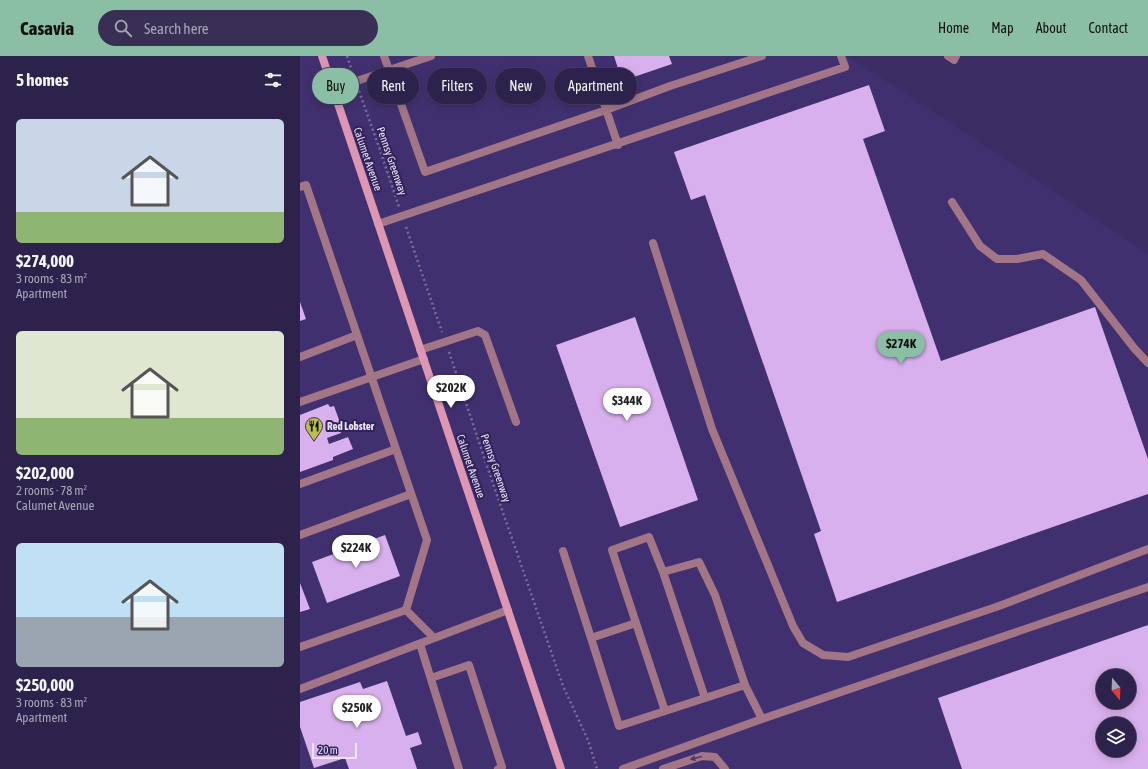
<!DOCTYPE html>
<meta charset="utf-8">
<style>
body{margin:0;font-family:"Asap Condensed",sans-serif;background:#392f55;color:#f1f3f6;height:100vh;display:flex;flex-direction:column;font-size:15px;white-space:nowrap}
*{box-sizing:border-box;margin:0}
p{font-size:13px;color:#a7a4b5}
.icon{flex:none;width:22px;height:22px;fill:none;stroke:currentColor;stroke-width:2;stroke-linecap:round;stroke-linejoin:round}
.map{position:relative;flex:1;overflow:hidden}
.panel{display:flex;flex-direction:column;background:#2d224b;width:300px}
.panel>*{flex:none}
.top-card{position:absolute;left:12px;top:12px;width:380px;height:36px;display:flex;gap:8px}
.needle{width:26px;rotate:161deg}
.buttons{position:absolute;left:796px;top:613px;display:grid;gap:8px}
.buttons a{display:grid;place-items:center;width:40px;height:40px;border-radius:50%;background:#2d224b;box-shadow:0 2px 10px #0003,0 0 0 1px #483f63;font-size:20px}
.scale{position:absolute;left:12px;bottom:10px;width:45px;box-sizing:border-box;padding-left:4px;border:2px solid #eae7fc;border-top:0;font-size:11px;line-height:14px;white-space:nowrap;color:#eae7fc;-webkit-text-stroke:3px #322258;paint-order:stroke}
.price{position:absolute;translate:-50% -34px;padding:0 9px;border-radius:14px;background:#fff;color:#222;font-size:13px;line-height:26px;filter:drop-shadow(0 1px 2px #0008)}
.price::after{content:'';position:absolute;left:50%;top:24px;width:12px;height:9px;margin-left:-6px;background:inherit;clip-path:polygon(0 0,100% 0,50% 100%)}
.price.on{background:#8abfa5;color:#111}
ul{padding:0;list-style:none}
li{display:grid;align-content:center;gap:8px;height:212px;padding:0 16px}
li span{display:grid;place-items:center;height:124px;border-radius:6px;color:#555}
li>.icon{margin-inline-start:auto}
span .icon{width:72px;height:72px;fill:#fffc;stroke-width:1}
li b{font-size:17px}
h2{display:flex;justify-content:space-between;align-items:center;height:48px;padding:0 16px;font-size:17px}
.chip{padding:0 14px;border-radius:18px;background:#2d224b;box-shadow:0 2px 10px #0003,0 0 0 1px #483f63;font-size:14px;line-height:36px}
.chip.on{background:#8abfa5;color:#111}
header{display:flex;align-items:center;gap:24px;box-sizing:border-box;height:56px;padding:0 20px;background:#8abfa5;color:#111}
header strong{font-size:19px}
nav{display:flex;gap:22px;margin-inline-start:auto;font-size:14px}
.search{width:280px;height:36px;background:#392f55;display:flex;align-items:center;gap:10px;box-sizing:border-box;padding:0 14px;border-radius:22px;color:#a7a4b5;font-size:15px}
main{display:flex;flex:1;min-height:0}
.map>svg:first-child{display:block}
.built{fill:#41306f;fill-rule:evenodd}
.building{fill:#d8b0ed;fill-rule:evenodd}
.lines{fill:none;stroke-linecap:round;stroke-linejoin:round}
.path{stroke:#786e99;stroke-width:2.5;stroke-dasharray:2 3;stroke-linecap:butt}
.lane{stroke:#a27687;stroke-width:8}
.secondary{stroke:#dd97b3;stroke-width:8}
.oneway{fill:#4e3764}
.labels{text-anchor:middle;dominant-baseline:central;stroke-width:4;stroke-linejoin:round;paint-order:stroke}
.street-label{font-size:11px;fill:#eae7fc;stroke:#322258}
.poi-label{font-size:11px;font-weight:bold;fill:#eae7fc;stroke:#322258;text-anchor:start}
</style>
<header>
<strong>Casavia</strong>
<div class="search"><svg class="icon" aria-label="search" viewBox="0 0 24 24"><circle cx="10" cy="10" r="6"/><path d="M15 15l6 6"/></svg>Search here</div>
<nav><a>Home</a><a>Map</a><a>About</a><a>Contact</a></nav>
</header>
<main>
<section class="panel">
<h2>5 homes<svg class="icon" aria-label="filters" viewBox="0 0 24 24"><path d="M4 7h16M4 17h16"/><circle cx="9" cy="7" r="2"/><circle cx="15" cy="17" r="2"/></svg></h2>
<ul>
<li><span style="background:linear-gradient(#c9d6e8 75%,#8fb573 0)"><svg class="icon" aria-label="home" viewBox="0 0 24 24"><path d="M3 11l9-7 9 7M6 9v11h12V9"/></svg></span><div><b>$274,000</b><p>3 rooms · 83 m²</p><p>Apartment</p></div></li>
<li><span style="background:linear-gradient(#dfe7d0 70%,#8fb573 0)"><svg class="icon" aria-label="home" viewBox="0 0 24 24"><path d="M3 11l9-7 9 7M6 9v11h12V9"/></svg></span><div><b>$202,000</b><p>2 rooms · 78 m²</p><p>Calumet Avenue</p></div></li>
<li><span style="background:linear-gradient(#bfe0f5 60%,#9aa5b1 0)"><svg class="icon" aria-label="home" viewBox="0 0 24 24"><path d="M3 11l9-7 9 7M6 9v11h12V9"/></svg></span><div><b>$250,000</b><p>3 rooms · 83 m²</p><p>Apartment</p></div></li>
</ul>
</section>
<div class="map">
<svg width="848" height="713" viewBox="0 0 848 713">
<rect width="100%" height="100%" fill="#3c2d64"/>
<path class="built" d="M0,0H548L848,198V713H0ZM803,620H829V646H803ZM803,668H829V694H803Z"/>
<path class="building" d="M314,0H369L372,8L322,25Z
M569,29L585,75L563,83L641,305L795,251L848,403V438L537,546L514,478L521,475L405,139L391,144L374,96Z
M0,246L6,263L0,265Z
M335,261L398,444L320,471L256,289Z
M28,348L30,351L34,350L42,372L40,373L41,377L27,382L29,388L48,381L53,393L33,401V404L0,416V359Z
M85,479L100,520L27,547L12,506Z
M0,527L10,553L0,556Z
M848,569V713H662L638,642ZM803,620H829V646H803ZM803,668H829V694H803Z
M87,625L106,680L118,676L122,688L110,692L117,713H49L45,702L14,712L0,671V646L60,626L63,633Z"/>
<g class="lines">
<path class="path" d="M47,0L52,15
M59,35L80,94L99,151
M106,171L142,276
M149,296L189,416L263,630L288,684L297,713"/>
<path class="lane" d="M84,0L125,116L306,54L370,30L462,0
M288,0L318,89
M648,0L654,4L656,0
M33,33L131,0
M0,131L6,129L127,484L106,554L134,582
M652,146L680,190L697,203H717L743,198L781,224L834,292L848,307
M78,168L545,11L541,0
M353,187L412,373L493,570L503,587L523,599L548,601L699,550L848,493
M120,294L178,275L185,279L216,366
M0,301L57,279
M0,346L124,303
M0,428L96,393
M0,479L111,438
M263,495L291,582
M363,516L405,642
M336,567L365,655
M120,588L159,713
M0,591L106,554
M131,622L169,609L202,711L198,713
M445,629L415,539L399,506L363,516L349,481L312,494L336,567L291,582L319,670L445,629L462,663
M0,633L208,554
M323,713L462,663L848,531
M363,713L402,700L415,701L425,713"/>
<path class="secondary" d="M22,0L261,713"/>
</g>
<defs><path id="oneway-solid" d="M-6-.8H1V-3.2L6.5 0L1 3.2V.8H-6Z"/></defs>
<use class="oneway" href="#oneway-solid" transform="translate(396 702) rotate(166)"/>
<defs>
<g id="restaurant-pin" transform="scale(0.9)"><path d="M0 17L-7.5 6A9.5 9.5 0 1 1 7.5 6Z" fill="#b8c147" stroke="#322258"/><path d="M-5-6h1v4h1v-4h1v4h1v-4h1v5L-1.5 .5V6h-2V.5L-5-1ZM5-6V6H3V1.5H1.5Q1.5-4 5-6Z" fill="#111"/></g>
</defs>
<g fill-rule="evenodd">
<use href="#restaurant-pin" x="14" y="370"/>
</g>
<g class="labels">
<g class="street-label">
<text transform="translate(68 103) rotate(71)">Calumet Avenue</text>
<text transform="translate(92 105) rotate(71)">Pennsy Greenway</text>
<text transform="translate(171 410) rotate(71)">Calumet Avenue</text>
<text transform="translate(196 412) rotate(71)">Pennsy Greenway</text>
</g>
<g class="poi-label">
<text x="27" y="370">Red Lobster</text>
</g>
</g>
</svg>
<div class="buttons">
<a><svg class="needle" viewBox="-14 -14 28 28"><path d="M0-13l5 13h-10z" fill="#e53935"/><path d="M0 13l5-13h-10z" fill="#a7a4b5"/></svg></a>
<a><svg class="icon" aria-label="layers" viewBox="0 0 24 24"><path d="M12 4l9 5-9 5-9-5zM3 14l9 5 9-5"/></svg></a>
</div>
<div class="scale">20 m</div>
<b class="price on" style="left:601px;top:309px">$274K</b>
<b class="price" style="left:151px;top:353px">$202K</b>
<b class="price" style="left:327px;top:366px">$344K</b>
<b class="price" style="left:56px;top:513px">$224K</b>
<b class="price" style="left:57px;top:673px">$250K</b>
<div class="top-card">
<a class="chip on">Buy</a>
<a class="chip">Rent</a>
<a class="chip">Filters</a>
<a class="chip">New</a>
<a class="chip">Apartment</a>
</div>
</div>
</main>
